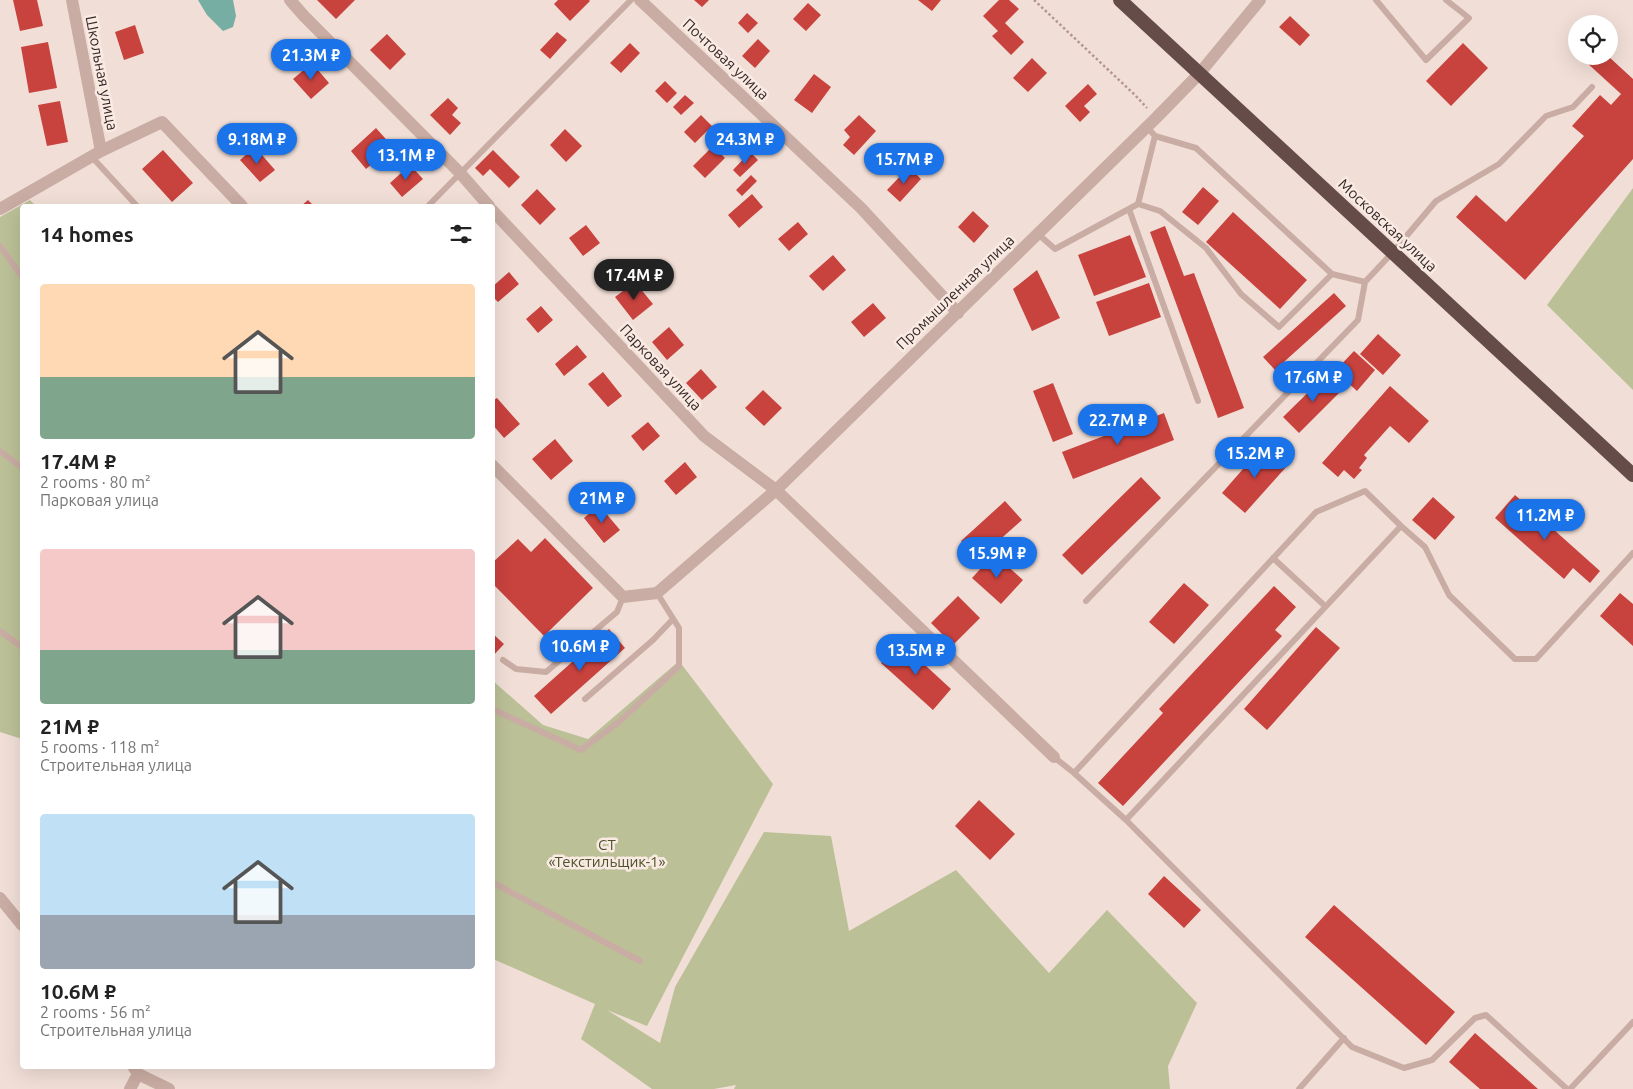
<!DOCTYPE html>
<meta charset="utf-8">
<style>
body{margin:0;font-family:Ubuntu,sans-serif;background:#f2f2f2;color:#222;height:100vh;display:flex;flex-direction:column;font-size:19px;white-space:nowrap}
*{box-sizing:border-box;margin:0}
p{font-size:16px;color:#767676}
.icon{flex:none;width:28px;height:28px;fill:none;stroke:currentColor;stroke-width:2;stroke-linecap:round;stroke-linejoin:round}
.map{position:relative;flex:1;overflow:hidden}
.side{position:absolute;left:20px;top:204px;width:475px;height:865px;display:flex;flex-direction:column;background:#fff;border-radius:5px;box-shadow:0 5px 20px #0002}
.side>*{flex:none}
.fabs{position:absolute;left:1568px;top:15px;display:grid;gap:10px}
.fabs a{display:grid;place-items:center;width:50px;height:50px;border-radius:50%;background:#fff;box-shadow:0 5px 20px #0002;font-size:25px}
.price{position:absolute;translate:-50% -42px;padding:0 11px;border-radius:18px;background:#1a73e8;color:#fff;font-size:16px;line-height:32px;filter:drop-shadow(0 1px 2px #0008)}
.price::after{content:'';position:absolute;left:50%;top:30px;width:15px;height:11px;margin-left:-8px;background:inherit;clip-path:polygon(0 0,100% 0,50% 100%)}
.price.current{background:#222;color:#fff}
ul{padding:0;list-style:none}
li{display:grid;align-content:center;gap:10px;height:265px;padding:0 20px}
li span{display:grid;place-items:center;height:155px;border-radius:5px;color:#555}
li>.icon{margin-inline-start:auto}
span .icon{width:90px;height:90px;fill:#fffc;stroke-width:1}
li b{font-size:21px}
h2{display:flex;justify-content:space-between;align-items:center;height:60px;padding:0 20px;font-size:21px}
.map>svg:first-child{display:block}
.green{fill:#bbc097}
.water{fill:#76aea4}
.building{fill:#c8423e}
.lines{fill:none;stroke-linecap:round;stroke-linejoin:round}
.path{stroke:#b5968d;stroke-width:2.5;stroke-dasharray:2.5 2.5;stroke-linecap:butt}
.service{stroke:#c9aca3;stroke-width:6}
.minor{stroke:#c9aca3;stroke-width:12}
.trunk{stroke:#664c49;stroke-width:14}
.labels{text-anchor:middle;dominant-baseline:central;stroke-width:5;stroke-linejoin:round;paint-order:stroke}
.street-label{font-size:15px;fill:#342725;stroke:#f9eae3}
.park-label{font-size:15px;fill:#4c5229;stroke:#f9eae3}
</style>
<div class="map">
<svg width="1633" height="1089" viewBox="0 0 1633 1089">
<rect width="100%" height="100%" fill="#f1dfd7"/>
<path class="green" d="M1633,188V390L1547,305Z
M30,200L36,206H22V739L0,732V217Z
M679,661L773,784L647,1026L607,1010L660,1043L675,987L764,832L831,836L849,931L956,870L1049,973L1107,910L1197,1003L1168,1066L1170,1089H734L736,1085L714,1089H652L581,1039L595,1004L493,959L492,680L543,725L588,739Z"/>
<path class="water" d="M198,0H233L236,16L233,27L223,31L207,15Z"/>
<path class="building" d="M13,0H37L43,26L20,31Z
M317,0H355L336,19Z
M558,0H589L590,1L570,21L554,4Z
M694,0H709L702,7Z
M918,0H941L932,11Z
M999,0H1009L1019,9L1005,23L1024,42L1011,55L992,36L998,31L983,16Z
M808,3L821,15L806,31L793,19Z
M747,13L758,23L748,33L738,23Z
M1290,16L1310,35L1300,46L1279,27Z
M135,25L144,53L124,60L115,32Z
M557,32L567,40L550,59L540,50Z
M387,34L406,54L390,70L370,50Z
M758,39L770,51L755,68L742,56Z
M48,42L57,88L29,93L21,47Z
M630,43L640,53L621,73L610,63Z
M1463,43L1488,68L1451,106L1426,81Z
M1591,56H1608L1633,79V159L1525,280L1456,217L1476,195L1506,222L1584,136L1572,126L1600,95L1611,105L1621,94L1586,62Z
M1032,58L1047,73L1028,92L1013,78Z
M312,63L329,83L311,99L293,79Z
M814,74L831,87L812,113L794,100Z
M665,81L677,93L667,103L655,91Z
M1088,84L1097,94L1084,106L1090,112L1080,122L1065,106Z
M685,95L694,103L681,115L673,107Z
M448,98L458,108L452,115L461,123L450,135L430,115Z
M60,101L68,142L47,146L38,105Z
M701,115L712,126L695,143L684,132Z
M859,115L876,131L854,155L843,145L850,137L844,130Z
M376,128L392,146L366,169L351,151Z
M565,129L582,146L566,162L550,145Z
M713,146L725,158L705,178L693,166Z
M255,147L275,170L260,182L240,160Z
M163,150L193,183L172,202L142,169Z
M493,150L520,177L509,188L490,169L483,176L475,168Z
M750,152L758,160L740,177L733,170Z
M410,165L423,179L402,197L390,183Z
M909,167L921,179L900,202L887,190Z
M751,175L757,181L742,196L736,190Z
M1203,187L1219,201L1198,225L1182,212Z
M537,189L556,209L540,225L521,205Z
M752,194L763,207L739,228L728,215Z
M308,200L314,206H301Z
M973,211L989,226L974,243L958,227Z
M1233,212L1307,280L1280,309L1206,242Z
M798,222L808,234L789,251L778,239Z
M586,225L600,243L583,256L569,238Z
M1165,226L1184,276L1194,273L1244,408L1218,418L1150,232Z
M1130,235L1146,277L1094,296L1078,255Z
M833,255L846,270L823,291L809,276Z
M1037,270L1060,318L1032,331L1013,289Z
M509,272L519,284L498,302L492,296V287Z
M635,282L653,304L633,320L615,297Z
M1149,283L1161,317L1109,336L1096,302Z
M1334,293L1346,306L1275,370L1263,357Z
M873,303L886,318L864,337L851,322Z
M541,306L553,320L538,333L526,319Z
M669,327L684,345L667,360L652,342Z
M1378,334L1401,355L1383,375L1360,354Z
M577,345L587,357L564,376L555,364Z
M1354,351L1375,370L1357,391L1335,371Z
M701,369L717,387L702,400L686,383Z
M603,372L622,396L608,407L588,384Z
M1328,373L1343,389L1299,433L1283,417Z
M1053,383L1073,434L1053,442L1033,391Z
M1390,386L1429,421L1409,443L1390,426L1364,455L1367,458L1359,468L1362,470L1354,479L1344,470L1338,477L1322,463Z
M763,390L782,408L764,426L745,408Z
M497,398L520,424L504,438L492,424V401Z
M1164,413L1174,440L1073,479L1062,452Z
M648,422L660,436L643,451L631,436Z
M555,439L573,461L551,480L532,459Z
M1264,445L1287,466L1245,513L1222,493Z
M685,462L697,477L676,495L664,481Z
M1141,477L1161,498L1082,575L1062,555Z
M1515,495L1600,571L1590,583L1573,568L1564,579L1495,518Z
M1433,497L1455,517L1435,540L1412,520Z
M1005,501L1022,520L977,560L961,541Z
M599,505L620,530L604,543L584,518Z
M545,538L593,588L544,636L492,583V563L518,539L531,552Z
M994,554L1023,580L1001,604L972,578Z
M1184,583L1209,605L1174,644L1149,622Z
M1274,586L1296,607L1275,630L1282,636L1123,806L1098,783L1163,713L1159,709Z
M1620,593L1633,604V646L1600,616Z
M958,596L980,618L953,645L931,623Z
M1316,627L1340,648L1267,730L1244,709Z
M609,629L625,648L551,714L534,696Z
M492,633L504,644L492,657Z
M900,642L951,689L933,710L881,663Z
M979,800L1015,834L990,860L955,826Z
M1164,876L1201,910L1184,928L1148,894Z
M1334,905L1455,1012L1426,1045L1305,937Z
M1475,1033L1538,1089H1480L1449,1062Z"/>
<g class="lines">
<path class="path" d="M1034,0L1135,95L1147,108"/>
<path class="service" d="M1376,0L1426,60L1469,18L1446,0
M1147,127L1155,136L1196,148L1332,274L1365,282L1393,252L1436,201L1499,164L1546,116L1573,107L1592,87
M1155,136L1138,204L1160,211L1206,248L1241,294L1279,327L1332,274
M91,156L137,206
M428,206L631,0
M1129,209L1198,401
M1038,234L1055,249L1138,204
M0,246L22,277
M0,451L22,468
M1273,558L1325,606
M1086,601L1358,320L1365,282
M0,631L22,647
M503,660L516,669L546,672L617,612L623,597
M585,699L653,640L673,619
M492,709L581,750L620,721L679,666V628L657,593
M1054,757L1074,773L1126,820L1352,1047L1404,1068L1432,1060L1475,1018L1486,1015L1567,1089
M1074,773L1316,512L1365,491L1401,526
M1126,820L1401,526L1425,547L1449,595L1515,659H1536L1633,553
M492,882L640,961
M1299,1089L1344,1038
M1570,1089L1633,1022"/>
<path class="minor" d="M72,0L101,151
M290,0L304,16L460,173L489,206
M640,0L861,208L958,313
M0,209L101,151L162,122L242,206
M492,210L704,436L776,490L1054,757
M492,465L623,597L657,593L776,490L1156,118L1199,74L1260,0
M0,898L22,925
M133,1066L138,1074L169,1089
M130,1089L138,1074"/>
<path class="trunk" d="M1120,0L1633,475"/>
</g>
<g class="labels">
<g class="street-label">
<text transform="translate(726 59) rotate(43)">Почтовая улица</text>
<text transform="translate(102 73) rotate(79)">Школьная улица</text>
<text transform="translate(1388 225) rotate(43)">Московская улица</text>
<text transform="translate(955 292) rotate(-44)">Промышленная улица</text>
<text transform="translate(661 367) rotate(47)">Парковая улица</text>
</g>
<g class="park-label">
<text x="607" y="844">СТ<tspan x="607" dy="17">«Текстильщик-1»</tspan></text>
</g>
</g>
</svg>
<div class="fabs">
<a><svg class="icon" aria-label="locate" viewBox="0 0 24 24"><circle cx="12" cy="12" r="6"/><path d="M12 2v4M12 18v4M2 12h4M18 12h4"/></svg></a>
</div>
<b class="price" style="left:311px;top:81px">21.3M ₽</b>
<b class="price" style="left:257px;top:165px">9.18M ₽</b>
<b class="price" style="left:745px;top:165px">24.3M ₽</b>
<b class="price" style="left:406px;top:181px">13.1M ₽</b>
<b class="price" style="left:904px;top:185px">15.7M ₽</b>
<b class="price current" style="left:634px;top:301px">17.4M ₽</b>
<b class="price" style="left:1313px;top:403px">17.6M ₽</b>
<b class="price" style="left:1118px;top:446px">22.7M ₽</b>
<b class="price" style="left:1255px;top:479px">15.2M ₽</b>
<b class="price" style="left:602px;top:524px">21M ₽</b>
<b class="price" style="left:1545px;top:541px">11.2M ₽</b>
<b class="price" style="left:997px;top:579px">15.9M ₽</b>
<b class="price" style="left:580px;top:672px">10.6M ₽</b>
<b class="price" style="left:916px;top:676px">13.5M ₽</b>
<section class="side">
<h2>14 homes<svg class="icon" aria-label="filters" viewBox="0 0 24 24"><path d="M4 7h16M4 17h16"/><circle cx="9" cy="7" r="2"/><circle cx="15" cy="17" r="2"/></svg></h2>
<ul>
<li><span style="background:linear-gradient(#ffd9b3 60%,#7fa58c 0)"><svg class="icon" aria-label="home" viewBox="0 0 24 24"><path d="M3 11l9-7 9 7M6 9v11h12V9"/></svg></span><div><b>17.4M ₽</b><p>2 rooms · 80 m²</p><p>Парковая улица</p></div></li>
<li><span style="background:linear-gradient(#f6c9c9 65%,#7fa58c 0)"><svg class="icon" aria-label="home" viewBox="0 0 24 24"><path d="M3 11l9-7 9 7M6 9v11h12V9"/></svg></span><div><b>21M ₽</b><p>5 rooms · 118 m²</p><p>Строительная улица</p></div></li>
<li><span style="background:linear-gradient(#bfe0f5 65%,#9aa5b1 0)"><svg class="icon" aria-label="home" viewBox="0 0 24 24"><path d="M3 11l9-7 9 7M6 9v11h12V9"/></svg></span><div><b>10.6M ₽</b><p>2 rooms · 56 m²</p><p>Строительная улица</p></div></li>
</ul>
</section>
</div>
